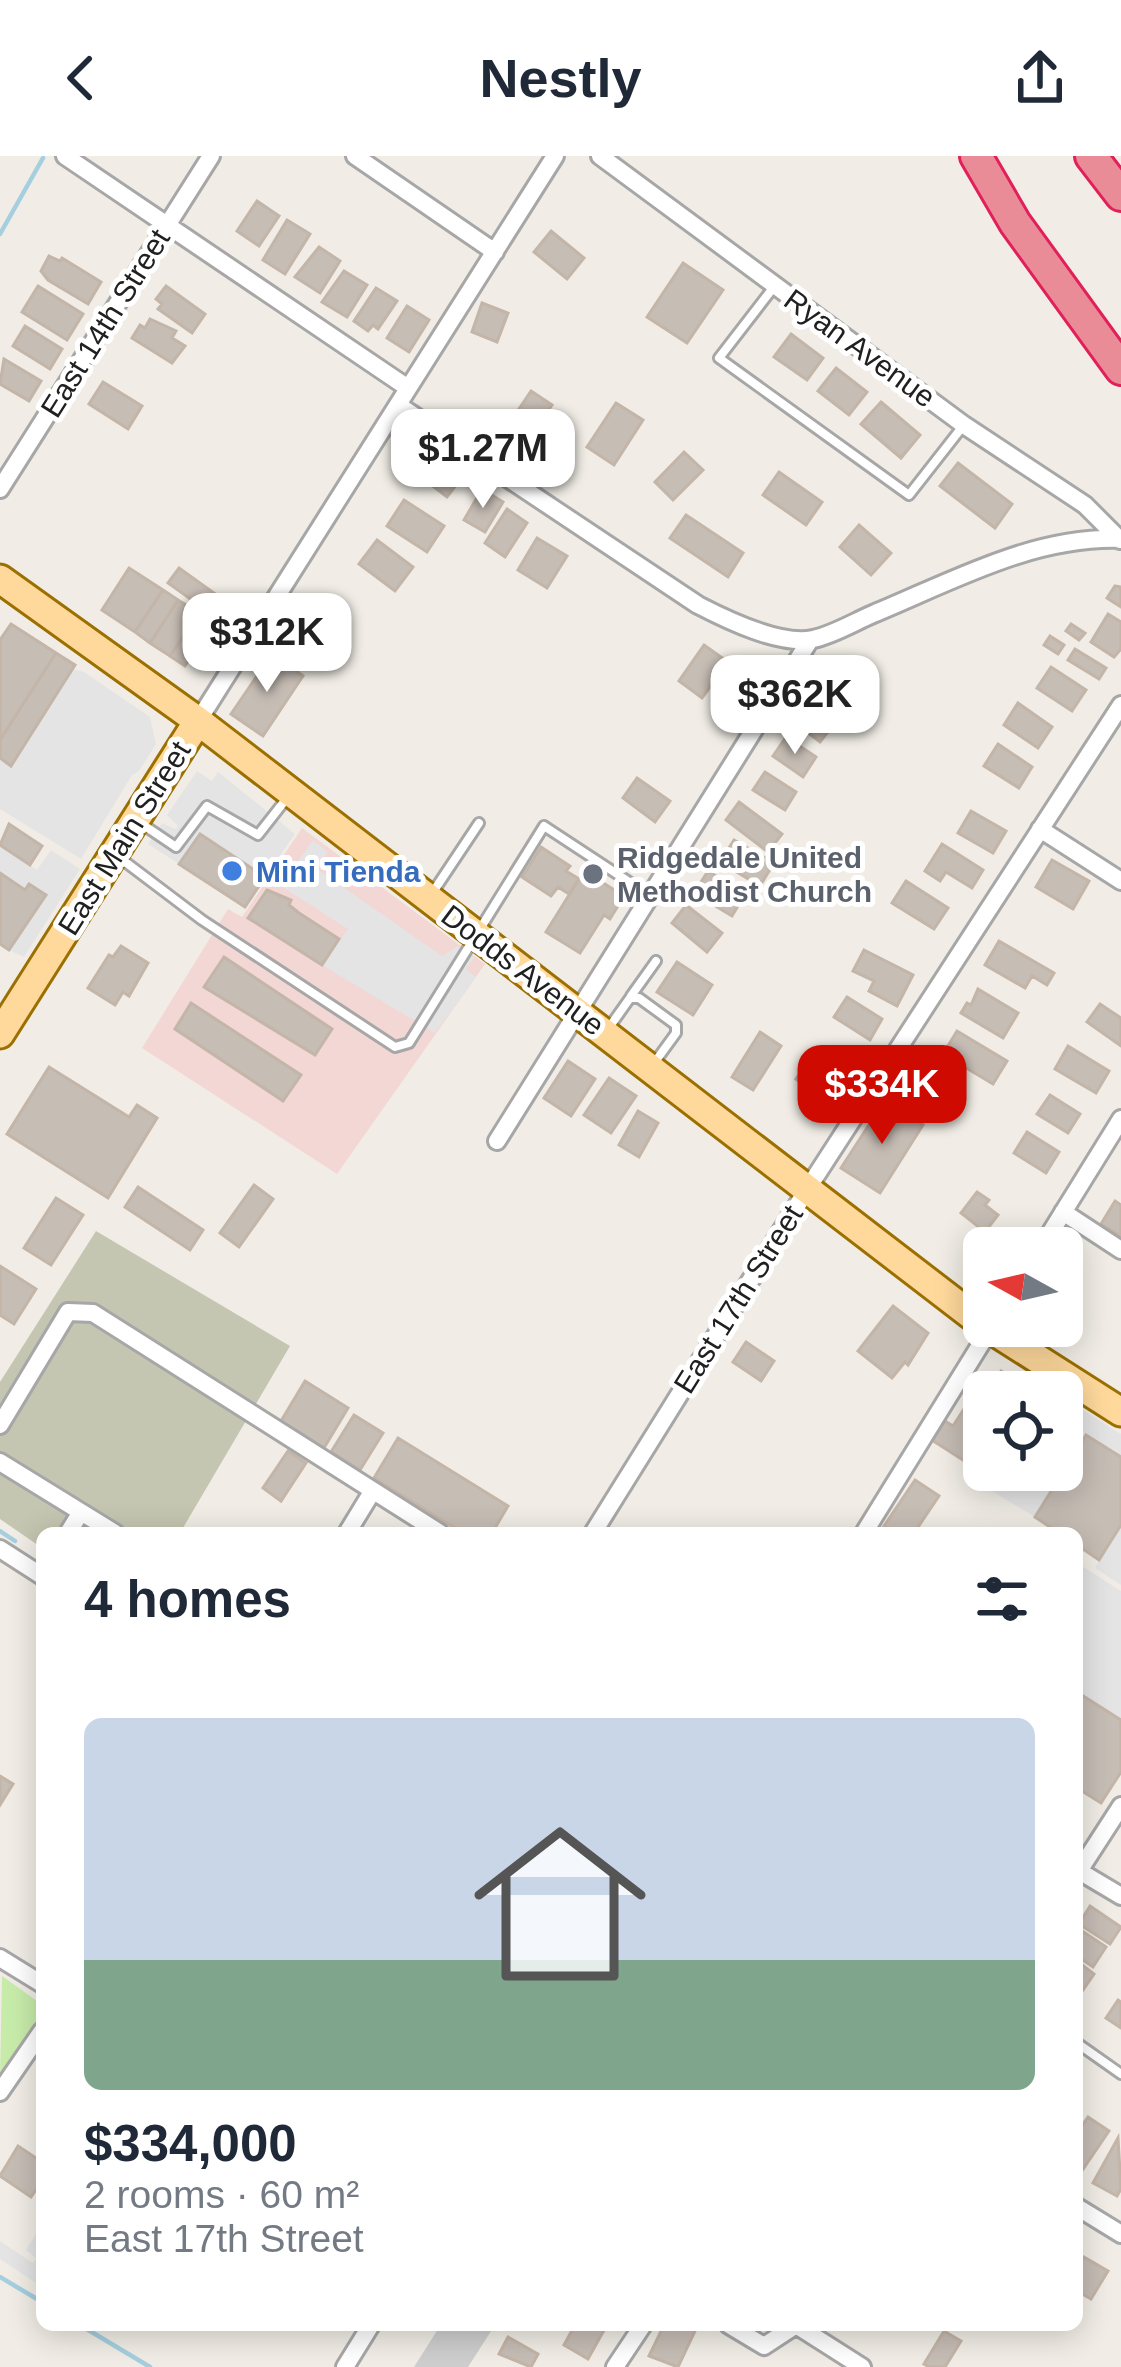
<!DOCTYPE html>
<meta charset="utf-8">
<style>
body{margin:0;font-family:Helvetica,sans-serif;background:#f2f2f3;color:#1f2937;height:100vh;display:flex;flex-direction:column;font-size:45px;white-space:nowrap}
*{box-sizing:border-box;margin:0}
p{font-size:39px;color:#747a83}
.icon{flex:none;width:66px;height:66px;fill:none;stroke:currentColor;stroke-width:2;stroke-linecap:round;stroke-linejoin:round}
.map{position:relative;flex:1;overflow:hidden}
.side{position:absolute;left:36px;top:1371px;width:1047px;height:804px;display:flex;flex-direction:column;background:#fff;border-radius:18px;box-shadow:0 6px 30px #0003}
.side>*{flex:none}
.needle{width:78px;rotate:278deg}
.controls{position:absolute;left:963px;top:1071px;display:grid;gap:24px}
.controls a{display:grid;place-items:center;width:120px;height:120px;border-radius:18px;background:#fff;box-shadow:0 6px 30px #0003;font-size:60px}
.price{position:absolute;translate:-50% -102px;padding:0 27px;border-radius:24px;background:#fff;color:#222;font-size:39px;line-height:78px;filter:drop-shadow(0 3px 6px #0008)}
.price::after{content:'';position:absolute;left:50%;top:72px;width:36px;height:27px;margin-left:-18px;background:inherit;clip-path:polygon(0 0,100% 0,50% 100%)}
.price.on{background:#cf0a00;color:#fff}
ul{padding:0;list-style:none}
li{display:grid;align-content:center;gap:24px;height:636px;padding:0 48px}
li span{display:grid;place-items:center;height:372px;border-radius:18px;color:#555}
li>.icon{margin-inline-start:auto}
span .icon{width:216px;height:216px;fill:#fffc;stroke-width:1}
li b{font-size:51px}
h2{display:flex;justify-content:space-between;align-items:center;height:144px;padding:0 48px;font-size:51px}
header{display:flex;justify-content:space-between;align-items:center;height:156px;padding:0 48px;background:#fff;font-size:54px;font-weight:600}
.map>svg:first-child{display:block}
.commercial{fill:#f2d7d4}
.religious{fill:#cecece}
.construction{fill:#c5c6b1}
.grass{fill:#c7ecaa}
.parking{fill:#e4e4e4}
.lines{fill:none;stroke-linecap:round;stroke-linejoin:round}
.stream{stroke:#a5cfdf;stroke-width:4.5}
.building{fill:#c6bdb5;stroke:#c3b5a7;stroke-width:3}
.service-casing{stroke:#a7a7a7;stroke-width:14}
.minor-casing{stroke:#a7a7a7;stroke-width:22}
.primary-casing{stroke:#9b6f00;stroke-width:33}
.motorway-casing{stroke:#e12059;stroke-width:36}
.service{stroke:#fff;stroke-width:8}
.minor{stroke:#fff;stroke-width:16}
.primary{stroke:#ffd99c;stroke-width:27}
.motorway{stroke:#ea8b98;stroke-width:30}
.shop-dot{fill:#3f7fe0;stroke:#fff;stroke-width:4.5}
.worship-dot{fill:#6b7280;stroke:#fff;stroke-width:4.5}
.labels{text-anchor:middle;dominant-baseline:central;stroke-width:10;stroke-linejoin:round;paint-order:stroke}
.street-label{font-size:30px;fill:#202020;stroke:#fff}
.worship-label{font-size:30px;font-weight:bold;fill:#5b616d;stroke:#fff;text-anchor:start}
.shop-label{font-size:30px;font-weight:bold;fill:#366cbe;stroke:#fff;text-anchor:start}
</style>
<header><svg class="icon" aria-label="back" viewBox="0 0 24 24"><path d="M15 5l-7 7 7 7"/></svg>Nestly<svg class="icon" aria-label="share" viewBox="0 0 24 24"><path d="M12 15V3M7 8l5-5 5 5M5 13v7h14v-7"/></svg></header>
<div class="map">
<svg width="1121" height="2211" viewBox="0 0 1121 2211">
<rect width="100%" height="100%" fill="#f1ede6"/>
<path class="commercial" d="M302,672L485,808L337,1018L142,892L228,753L242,761Z"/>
<path class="religious" d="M451,2169H495L468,2211H414L440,2170L448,2175Z"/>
<path class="construction" d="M96,1075L290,1190L180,1377H42V1392L0,1363V1226Z"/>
<path class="grass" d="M2,1820L37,1845L36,1865L0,1922Z"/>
<path class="parking" d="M73,513L84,516L150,561L156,588L139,615L132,619L81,703L0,653V602L11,609Z
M197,615L212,625L218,616L295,678L265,721L201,678L179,708L148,688L162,667L175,673L178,670L167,659Z
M313,684L328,696L317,713L442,800L458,790L475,801L466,813L476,821L435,877L322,809L348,773L281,730Z
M0,689L37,714L51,694L80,713L24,801L9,794L45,739L30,728L25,734L0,717Z
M1062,1241L1121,1278V1301L1085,1279L1035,1361L984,1330L994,1314H1062Z
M1121,1369V1429L1095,1412Z
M1077,1407L1121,1435V1564L1077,1536Z
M42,2069V2131L0,2103V2085L33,2107L36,2102L26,2094Z"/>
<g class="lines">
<path class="stream" d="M0,78L43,2
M0,1375L15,1385
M0,2121L42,2146
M80,2169L150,2211"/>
</g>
<path class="building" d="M257,45L279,60L259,90L237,75Z
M287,64L310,78L285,118L263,104Z
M551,75L584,102L567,123L534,96Z
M319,91L340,105L320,137L295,121Z
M49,100L60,105L62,102L101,126L88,148L48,124L41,115Z
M683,107L723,134L687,187L647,161Z
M344,115L367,129L347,161L322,146Z
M38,130L83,158L67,184L22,156Z
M166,130L205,158L192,177L158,153L162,148L156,143Z
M376,132L397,145L378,173L373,169L368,175L354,165Z
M482,147L508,157L497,186L472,176Z
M407,150L429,164L409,196L387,182Z
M150,163L176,175L172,182L185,190L172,207L132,182L140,169L145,172Z
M25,170L62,193L50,213L13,190Z
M791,178L823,202L807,224L774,201Z
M4,203L41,225L29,245L0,228Z
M836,212L867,236L849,259L818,235Z
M103,226L142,250L128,273L89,248Z
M531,235L552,249L529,282L509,268Z
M881,246L920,279L901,302L861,268Z
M616,247L643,264L614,309L587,291Z
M428,294L463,320L447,341L413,315Z
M684,296L703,314L673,344L655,326Z
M958,307L1012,348L995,372L940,330Z
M779,316L822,346L806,369L763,339Z
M482,333L503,346L485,376L464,364Z
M404,344L444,370L427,396L387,370Z
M507,353L527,367L505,401L485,387Z
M686,359L743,397L728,421L670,382Z
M859,369L891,397L871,419L840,391Z
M537,382L567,400L547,432L518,414Z
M377,384L413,411L395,435L359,408Z
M129,412L163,434L135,476L102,454Z
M179,412L239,455L228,470L168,427Z
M1115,430L1121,431V451L1107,442Z
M163,434L178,444L150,487L135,476Z
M178,444L199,457L170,500L150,487Z
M199,457L213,467L185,510L170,500Z
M1108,458L1121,466V493L1114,501L1091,486Z
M11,468L56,497L0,584V484Z
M1071,468L1085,477L1079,484L1066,475Z
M1050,480L1064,489L1058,498L1044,489Z
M704,489L728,506L702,542L679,525Z
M1075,493L1106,512L1099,523L1068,504Z
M56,497L75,509L11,610L0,602V584Z
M272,498L303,520L263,580L231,558Z
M1051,511L1086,534L1072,555L1037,532Z
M738,516L756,530L733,559L715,544Z
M809,547L835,567L820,586L794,566Z
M1018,547L1052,571L1038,592L1004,569Z
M786,581L816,601L803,621L773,600Z
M998,588L1032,611L1019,632L984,610Z
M765,616L796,636L785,654L753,634Z
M637,622L670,645L655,666L623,642Z
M739,646L782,678L768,696L726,664Z
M971,655L1006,675L993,697L958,677Z
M9,668L42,690L30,709L0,689Z
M200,678L265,721L245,751L179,708Z
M734,684L774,707L760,730L720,706Z
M942,688L983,714L972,732L946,716L940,725L925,715Z
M541,691L570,710L566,715L579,723L569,738L558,731L551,740L522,721Z
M1052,704L1089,725L1073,753L1036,731Z
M584,715L624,740L610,763L604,759L580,797L546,776Z
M708,715L745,738L732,760L694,737Z
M0,717L25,734L29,728L46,739L9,794L0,788Z
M906,725L948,752L934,773L892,747Z
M267,734L291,744L289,749L299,757L339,783L322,809L248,762Z
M686,749L722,777L707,796L672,767Z
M999,785L1054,817L1047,829L1032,820L1025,832L985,809Z
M121,790L148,807L129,840L123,836L115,849L88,832L109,799L113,801Z
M864,794L913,819L897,850L869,835L874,825L853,815Z
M224,801L332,873L315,899L204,831Z
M677,806L712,829L693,859L657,836Z
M978,833L1018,857L1003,882L961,857L967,847L971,849Z
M847,841L882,863L870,884L834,861Z
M191,847L301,919L283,945L175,873Z
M1100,848L1121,862V890L1087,866Z
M957,875L1007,905L993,928L943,898Z
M760,876L781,890L753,934L732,921Z
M1068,890L1109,915L1096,937L1055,913Z
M813,897L847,919L830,946L796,923Z
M568,905L595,923L571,960L544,942Z
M49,911L129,961L137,949L157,962L108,1042L7,978Z
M609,922L636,940L611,977L584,959Z
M1050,939L1080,958L1068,977L1037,958Z
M885,944L923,969L880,1037L841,1012Z
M638,955L658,967L639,1001L619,989Z
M1027,976L1059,996L1046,1017L1014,997Z
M254,1029L273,1043L239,1091L220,1077Z
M138,1031L203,1074L190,1094L125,1051Z
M977,1036L989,1044L985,1049L998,1059L985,1076L961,1057Z
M56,1042L83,1059L51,1109L24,1092Z
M1115,1045L1121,1049V1080L1101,1068Z
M0,1110L36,1133L14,1168L0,1159Z
M893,1150L928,1177L908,1209L905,1206L892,1222L858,1195Z
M746,1186L774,1205L761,1225L733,1206Z
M1001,1215L1017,1226L1013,1232L1019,1236H984V1309L980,1315L932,1284L945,1265L953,1270L986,1219L995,1224Z
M305,1225L348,1252L324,1292L281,1265Z
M354,1259L383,1277L360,1314L331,1296Z
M1086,1279L1121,1301V1369L1099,1404L1077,1389V1377H1059L1035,1361Z
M398,1282L508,1350L492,1377H463L374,1322Z
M288,1295L306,1307L281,1345L263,1332Z
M915,1324L939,1340L914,1377H894L884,1370Z
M1077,1536L1121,1564V1616L1101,1647L1077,1632Z
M0,1620L13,1628L0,1649Z
M1090,1750L1121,1771L1110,1788L1079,1768Z
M1079,1773L1106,1791L1093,1811L1077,1800Z
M1077,1805L1094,1818L1083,1834L1077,1830Z
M1118,1844L1121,1846V1872L1106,1862Z
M1088,1961L1109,1975L1081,2016L1077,2013V1977Z
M1118,1982L1121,2033L1117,2040L1093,2027Z
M18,1990L42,2006V2025L31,2041L0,2020Z
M1084,2101L1108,2115L1091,2143L1077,2135V2114Z
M575,2169H595L604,2174L588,2203L564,2189Z
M664,2169H683L695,2175L678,2211L649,2200Z
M944,2175L961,2185L945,2211H929L924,2208Z
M508,2181L538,2198L531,2211L499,2198Z"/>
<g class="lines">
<g class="service-casing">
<path id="service" d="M773,132L719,202L909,339L963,270
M260,473L304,501
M139,666L176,691L207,650L258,679L287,642
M120,702L202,764L395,891L409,887L544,670L649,739
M433,736L479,667
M631,840L656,805
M608,873L630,842H639L676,869V877L652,910
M1077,1887L1121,1918"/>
</g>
<g class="minor-casing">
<path id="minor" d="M65,0L408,232
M355,0L495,96
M600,0L964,269L1085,349L1120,384
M398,249L698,449C727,464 780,490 813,483C833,479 854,466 873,458C953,425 1033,380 1121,383
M0,333L211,0
M198,565L555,0
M1040,673L1121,725
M497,985L810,484
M1063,1056L1121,1094
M1041,1092L1121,963
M0,1269L68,1156L93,1157L440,1377
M0,1306L115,1377
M68,1377L81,1356
M347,1377L372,1336
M593,1377L808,1032L1121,549
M864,1377L992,1170
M0,1393L42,1420
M1079,1715L1121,1740
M1077,1718L1121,1650
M0,1802L42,1828
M0,1936L42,1875
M1077,2051L1121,2078
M729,2169L764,2190L796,2169L862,2211
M345,2211L371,2169
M615,2211L643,2169"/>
</g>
<g class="primary-casing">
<path id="primary" d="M0,423L198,565L984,1169
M0,878L198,565
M986,1170L1121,1256"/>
</g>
<g class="motorway-casing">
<path id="motorway" d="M976,0L1015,67L1121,213
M1091,0L1121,39"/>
</g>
<use href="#service" class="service"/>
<use href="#minor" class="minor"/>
<use href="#primary" class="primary"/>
<use href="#motorway" class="motorway"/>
</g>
<circle class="shop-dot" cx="232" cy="715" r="12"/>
<circle class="worship-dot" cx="593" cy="718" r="12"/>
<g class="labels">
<g class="street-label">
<text transform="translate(105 167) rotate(-58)">East 14th Street</text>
<text transform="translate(860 192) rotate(36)">Ryan Avenue</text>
<text transform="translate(124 682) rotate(-58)">East Main Street</text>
<text transform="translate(523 814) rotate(37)">Dodds Avenue</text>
<text transform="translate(738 1143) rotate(-58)">East 17th Street</text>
</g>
<g class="worship-label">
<text x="617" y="701">Ridgedale United<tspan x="617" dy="34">Methodist Church</tspan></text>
</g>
<g class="shop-label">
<text x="256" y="715">Mini Tienda</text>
</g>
</g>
</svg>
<div class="controls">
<a><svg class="needle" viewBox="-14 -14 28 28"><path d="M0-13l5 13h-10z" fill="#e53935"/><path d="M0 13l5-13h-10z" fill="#747a83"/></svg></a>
<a><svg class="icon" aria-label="locate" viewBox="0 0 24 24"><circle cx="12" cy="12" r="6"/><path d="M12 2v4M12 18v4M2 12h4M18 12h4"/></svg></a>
</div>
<b class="price" style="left:483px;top:355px">$1.27M</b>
<b class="price" style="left:267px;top:539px">$312K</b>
<b class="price" style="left:795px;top:601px">$362K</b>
<b class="price on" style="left:882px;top:991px">$334K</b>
<section class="side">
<h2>4 homes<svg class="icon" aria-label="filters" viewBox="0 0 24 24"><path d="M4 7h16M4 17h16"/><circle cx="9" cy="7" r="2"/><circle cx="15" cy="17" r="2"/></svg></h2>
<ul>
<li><span style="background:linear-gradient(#c9d6e8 65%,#7fa58c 0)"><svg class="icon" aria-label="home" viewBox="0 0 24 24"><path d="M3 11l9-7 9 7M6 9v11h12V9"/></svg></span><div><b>$334,000</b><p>2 rooms · 60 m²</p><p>East 17th Street</p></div></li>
</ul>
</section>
</div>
